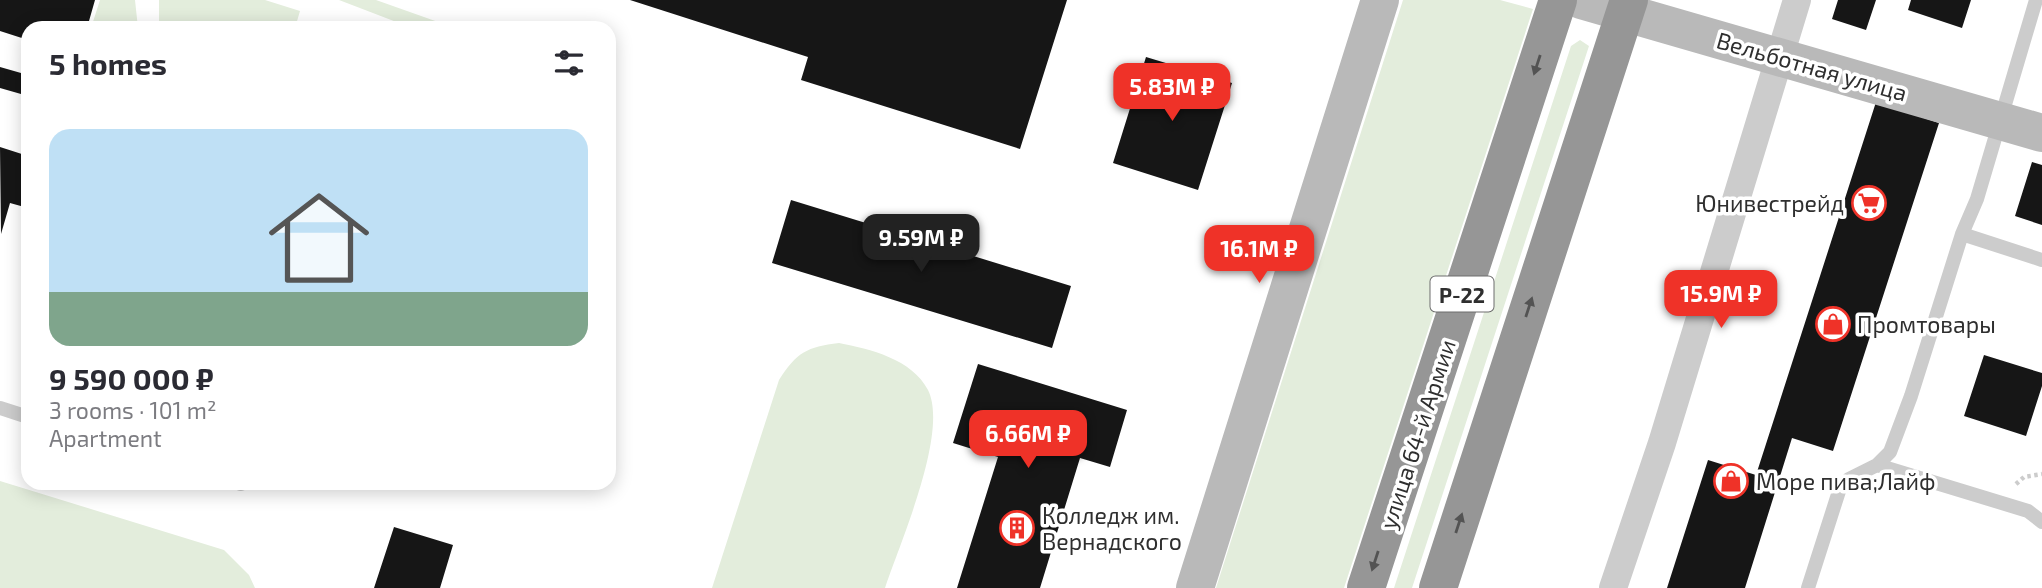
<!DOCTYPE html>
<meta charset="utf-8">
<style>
body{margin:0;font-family:"Exo 2",sans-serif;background:#f7f7f7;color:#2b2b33;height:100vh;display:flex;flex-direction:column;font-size:26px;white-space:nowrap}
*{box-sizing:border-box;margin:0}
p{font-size:23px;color:#7c7c81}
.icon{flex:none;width:38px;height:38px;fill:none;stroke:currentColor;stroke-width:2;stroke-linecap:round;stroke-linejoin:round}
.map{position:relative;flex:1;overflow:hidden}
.drawer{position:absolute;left:21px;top:21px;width:595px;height:469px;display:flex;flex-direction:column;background:#fff;border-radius:21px;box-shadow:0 4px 18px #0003}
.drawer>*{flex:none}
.price{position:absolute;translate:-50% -60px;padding:0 16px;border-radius:14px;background:#ef3228;color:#fff;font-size:23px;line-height:46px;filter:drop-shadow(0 2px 4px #0008)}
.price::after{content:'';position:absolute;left:50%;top:42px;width:21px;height:16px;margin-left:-10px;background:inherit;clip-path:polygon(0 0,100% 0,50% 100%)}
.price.active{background:#222;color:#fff}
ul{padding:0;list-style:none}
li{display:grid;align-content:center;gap:14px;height:371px;padding:0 28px}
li+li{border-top:2px solid #e1e1e2}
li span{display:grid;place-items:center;height:217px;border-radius:21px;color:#555}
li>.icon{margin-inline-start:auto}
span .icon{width:126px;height:126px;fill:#fffc;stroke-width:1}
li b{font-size:30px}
h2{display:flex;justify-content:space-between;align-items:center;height:84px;padding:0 28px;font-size:30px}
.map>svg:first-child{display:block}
.green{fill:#e3eddc}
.building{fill:#161616}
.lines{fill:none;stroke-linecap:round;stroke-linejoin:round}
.path{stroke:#ccc;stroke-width:4.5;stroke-dasharray:3.5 3.5;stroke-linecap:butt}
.lane{stroke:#ccc;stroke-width:14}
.street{stroke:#ccc;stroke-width:28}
.secondary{stroke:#b9b9b9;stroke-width:38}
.highway{stroke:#969696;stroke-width:38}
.oneway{fill:#535353}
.labels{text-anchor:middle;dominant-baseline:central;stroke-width:7;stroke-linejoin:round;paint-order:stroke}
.shield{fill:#fff;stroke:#6d6d6d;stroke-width:2}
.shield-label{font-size:21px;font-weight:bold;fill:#2f2f2f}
.street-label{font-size:23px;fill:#2f2f2f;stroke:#fff}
.poi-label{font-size:23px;fill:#2f2f2f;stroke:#fff;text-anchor:start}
</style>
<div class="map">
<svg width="2042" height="588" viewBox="0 0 2042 588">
<rect width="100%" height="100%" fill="#fff"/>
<path class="green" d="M100,0H135L138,28H91Z
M159,0H265L300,11L295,28H159Z
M339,0H376L455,28H412Z
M1403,0H1500L1533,9L1344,588H1216Z
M1580,40L1589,46L1412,588H1394L1571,46Z
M839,343C870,349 912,359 928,390C949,432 900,543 885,588H712L779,380C797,352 807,347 839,343Z
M0,481L224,550L249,575L255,588H0Z"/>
<path class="building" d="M0,0H95L87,28H28V40L0,31Z
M630,0H1067L1020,149L801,80L808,57Z
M1838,0H1876L1866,30L1832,19Z
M1911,0H1971L1962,28L1908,10Z
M1146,57L1232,83L1198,190L1113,163Z
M0,67L28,75V96L0,88Z
M1876,102L1939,123L1833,451L1792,438L1745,588H1667L1708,460L1756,475Z
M0,147L28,156V208L10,203L1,234Z
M2032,162L2042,165V225L2015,216Z
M791,200L1071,286L1052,348L772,263Z
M1984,355L2042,373V386L2026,436L1964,416Z
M978,364L1127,410L1110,467L1080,458L1040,588H957L998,457L953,443Z
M424,483H441L439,488Z
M394,527L453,545L440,588H374Z"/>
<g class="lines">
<path class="path" d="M2016,484L2024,477L2042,474"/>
<path class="lane" d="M1962,234L2042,260
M0,408L28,417
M1877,465L2028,511L2042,522
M238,483L241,484
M1808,588L1840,488L1849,479L1877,465L1890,452L1911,396L1962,234L1977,199L2036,0"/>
<path class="street" d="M1613,588L1662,443L1797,0"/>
<path class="secondary" d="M1581,0L2042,133
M1195,588L1380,0"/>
<path class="highway" d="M1366,588L1558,0
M1438,588L1629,0"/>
</g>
<defs><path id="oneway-solid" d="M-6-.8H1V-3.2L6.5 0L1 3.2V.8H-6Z" transform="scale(1.75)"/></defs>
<g class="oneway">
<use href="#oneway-solid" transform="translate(1537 65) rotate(108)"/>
<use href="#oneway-solid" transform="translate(1529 307) rotate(-72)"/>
<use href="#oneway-solid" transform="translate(1459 523) rotate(-72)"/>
<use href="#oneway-solid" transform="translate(1375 561) rotate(108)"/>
</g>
<defs>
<g id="supermarket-ring" transform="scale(1.75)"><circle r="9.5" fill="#fff" stroke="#ef3228" stroke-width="1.5"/><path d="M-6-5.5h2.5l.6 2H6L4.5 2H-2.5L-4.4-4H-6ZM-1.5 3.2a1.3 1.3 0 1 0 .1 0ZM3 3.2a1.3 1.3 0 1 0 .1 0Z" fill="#ef3228"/></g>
<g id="shop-ring" transform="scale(1.75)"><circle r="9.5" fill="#fff" stroke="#ef3228" stroke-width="1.5"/><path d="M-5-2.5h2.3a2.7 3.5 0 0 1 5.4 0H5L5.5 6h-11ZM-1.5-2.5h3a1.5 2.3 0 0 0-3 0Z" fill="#ef3228"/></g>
<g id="building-ring" transform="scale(1.75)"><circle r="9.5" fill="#fff" stroke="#ef3228" stroke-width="1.5"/><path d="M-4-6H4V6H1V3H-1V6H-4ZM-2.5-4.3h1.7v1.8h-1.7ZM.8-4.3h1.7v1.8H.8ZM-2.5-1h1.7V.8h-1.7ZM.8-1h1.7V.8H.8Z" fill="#ef3228"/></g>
</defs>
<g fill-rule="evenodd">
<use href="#supermarket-ring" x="1869" y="203"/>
<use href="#shop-ring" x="1833" y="324"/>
<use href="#shop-ring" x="1731" y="481"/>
<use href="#building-ring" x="1017" y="528"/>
</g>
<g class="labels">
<rect class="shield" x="1430.5" y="276.5" width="63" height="35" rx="5"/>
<g class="shield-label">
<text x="1462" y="294">Р-22</text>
</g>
<g class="street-label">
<text transform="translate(1812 66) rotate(16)">Вельботная улица</text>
<text transform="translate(1417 434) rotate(-72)">улица 64-й Армии</text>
</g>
<g class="poi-label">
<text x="1844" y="203" text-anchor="end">Юнивестрейд</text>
<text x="1857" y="324">Промтовары</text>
<text x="1756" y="481">Море пива;Лайф</text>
<text x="1042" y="515">Колледж им.<tspan x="1042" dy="26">Вернадского</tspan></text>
</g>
</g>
</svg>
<b class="price" style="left:1172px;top:123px">5.83M ₽</b>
<b class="price active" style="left:921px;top:274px">9.59M ₽</b>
<b class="price" style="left:1259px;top:285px">16.1M ₽</b>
<b class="price" style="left:1721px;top:330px">15.9M ₽</b>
<b class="price" style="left:1028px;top:470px">6.66M ₽</b>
<section class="drawer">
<h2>5 homes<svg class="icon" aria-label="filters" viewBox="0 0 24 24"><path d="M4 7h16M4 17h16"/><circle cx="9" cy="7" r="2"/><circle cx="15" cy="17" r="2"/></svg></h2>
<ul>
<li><span style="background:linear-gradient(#bfe0f5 75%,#7fa58c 0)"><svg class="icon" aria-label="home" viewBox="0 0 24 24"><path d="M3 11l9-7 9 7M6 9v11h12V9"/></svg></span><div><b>9 590 000 ₽</b><p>3 rooms · 101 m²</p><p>Apartment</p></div></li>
</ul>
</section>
</div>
